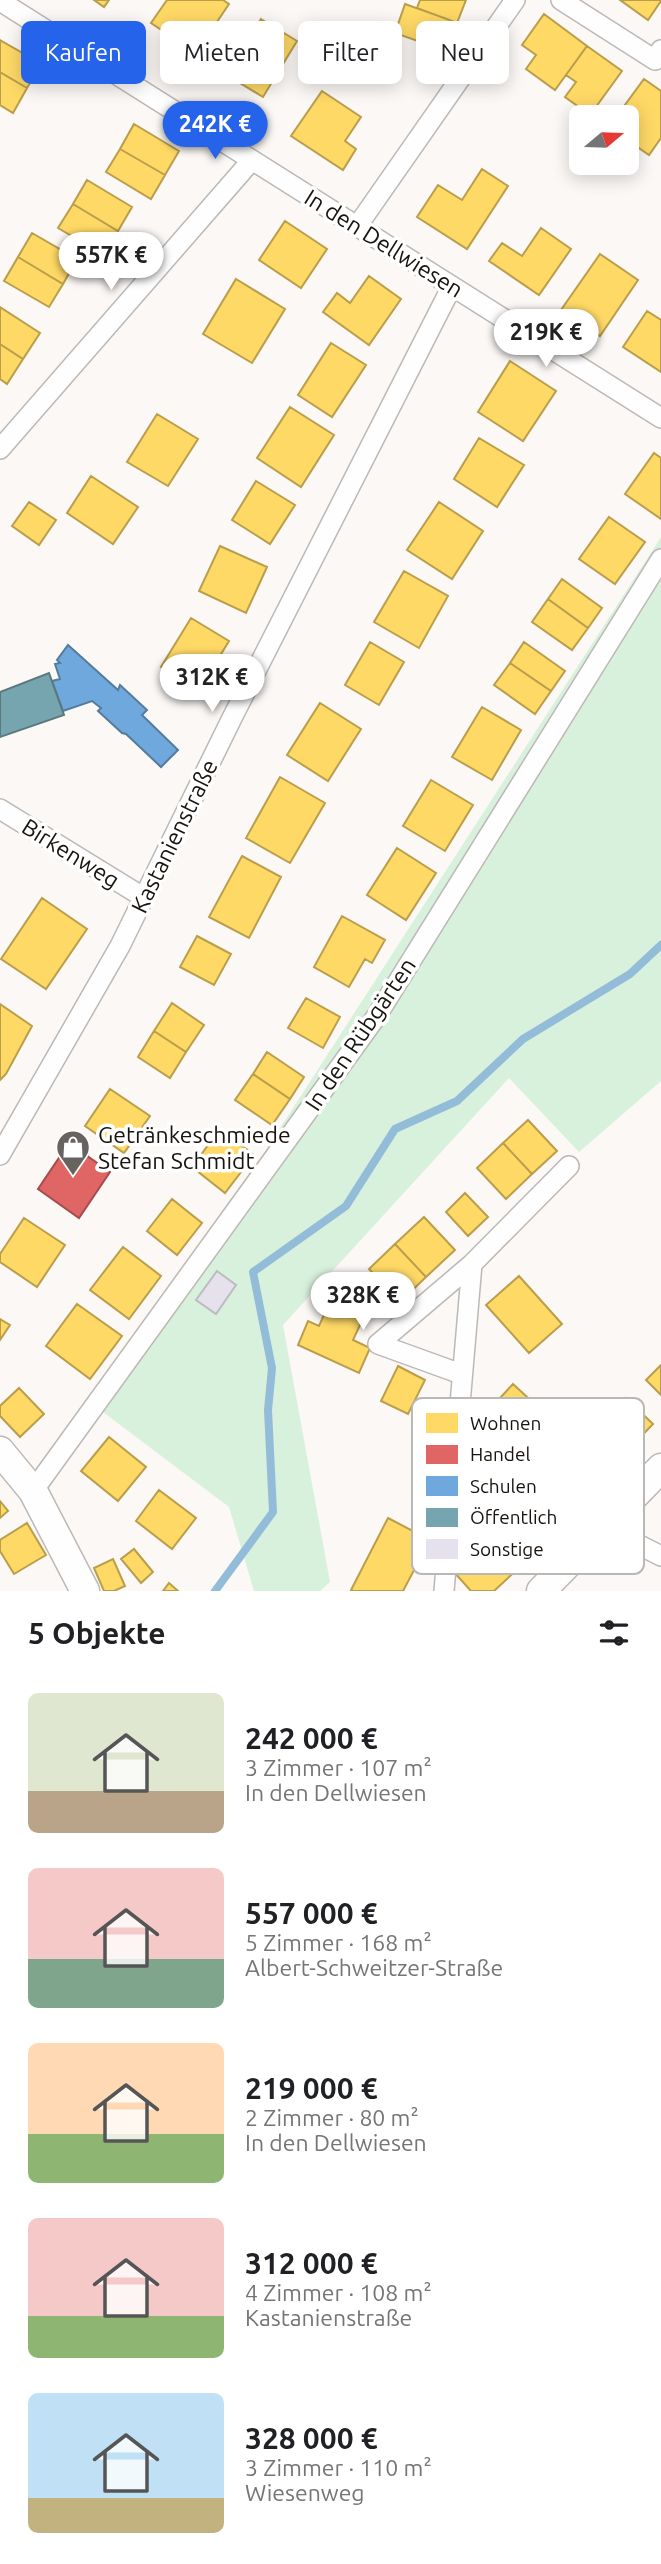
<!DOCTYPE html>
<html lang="de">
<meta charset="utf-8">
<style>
body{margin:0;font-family:Ubuntu,sans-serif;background:#f6f6f6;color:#202124;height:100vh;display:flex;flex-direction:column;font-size:26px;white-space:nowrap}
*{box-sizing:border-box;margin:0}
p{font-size:23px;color:#757577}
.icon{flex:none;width:38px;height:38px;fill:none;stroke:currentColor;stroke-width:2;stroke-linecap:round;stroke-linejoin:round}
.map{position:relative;height:1591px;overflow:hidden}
.panel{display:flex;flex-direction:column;background:#fff;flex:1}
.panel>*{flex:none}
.top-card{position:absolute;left:21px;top:21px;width:620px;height:63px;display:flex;gap:14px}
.needle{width:46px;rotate:71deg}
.tools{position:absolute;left:569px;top:105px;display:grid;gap:14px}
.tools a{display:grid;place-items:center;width:70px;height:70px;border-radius:10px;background:#fff;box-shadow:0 4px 18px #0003;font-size:35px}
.price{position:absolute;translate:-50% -60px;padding:0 16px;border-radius:24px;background:#fff;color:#222;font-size:23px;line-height:46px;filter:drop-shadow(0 2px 4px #0008)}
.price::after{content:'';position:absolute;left:50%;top:42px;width:21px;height:16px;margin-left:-10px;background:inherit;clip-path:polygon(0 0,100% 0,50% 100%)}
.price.active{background:#2563eb;color:#fff}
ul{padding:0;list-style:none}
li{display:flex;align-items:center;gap:21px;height:175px;padding:0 28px}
li span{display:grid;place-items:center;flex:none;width:196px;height:140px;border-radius:10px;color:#555}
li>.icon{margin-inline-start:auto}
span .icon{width:84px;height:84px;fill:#fffc;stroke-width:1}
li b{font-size:30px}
h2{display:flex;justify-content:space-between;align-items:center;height:84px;padding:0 28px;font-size:30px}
.chip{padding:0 24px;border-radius:10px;background:#fff;box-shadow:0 4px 18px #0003;font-size:24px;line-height:63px}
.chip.active{background:#2563eb;color:#fff}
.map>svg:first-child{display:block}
.green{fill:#d8f1dd}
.homes{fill:#ffd966;stroke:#ba9e4c;stroke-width:2}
.shops{fill:#e06666;stroke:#a44d4c;stroke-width:2}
.schools{fill:#6fa8dc;stroke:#557b9e;stroke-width:2}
.public{fill:#76a5af;stroke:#5a797f;stroke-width:2}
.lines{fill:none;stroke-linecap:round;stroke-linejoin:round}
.stream{stroke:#93bcd9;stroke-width:8}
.building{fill:#e5e1ed;stroke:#bdbcbd;stroke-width:2}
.street-casing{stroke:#bcb8b5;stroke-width:22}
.secondary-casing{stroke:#bcb8b5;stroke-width:31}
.street{stroke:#fefefe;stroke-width:19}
.secondary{stroke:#fefefe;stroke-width:28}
.labels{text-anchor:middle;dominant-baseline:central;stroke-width:7;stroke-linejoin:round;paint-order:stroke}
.street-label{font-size:23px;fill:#18130e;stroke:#fff}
.poi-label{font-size:23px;fill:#18130e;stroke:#fff;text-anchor:start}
.key{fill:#fff;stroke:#bab8b7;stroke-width:2}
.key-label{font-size:19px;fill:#18130e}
</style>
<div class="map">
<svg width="661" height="1591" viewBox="0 0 661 1591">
<rect width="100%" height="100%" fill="#fbf8f5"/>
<path class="green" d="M661,537V1081L579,1152L509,1078L283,1325L330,1582L320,1591H254L229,1507L99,1409Z"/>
<path class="homes" d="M94,0H109L104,7Z
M167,0H223L229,4L196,53L151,23Z
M420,0H466L457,23L417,8Z
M620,0H661V1L648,20Z
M405,4L450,20L440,49L395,33Z
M544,14L587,46L555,90L526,69L536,55L522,45Z
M261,19L297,41L263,97L212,66L230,38L244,47Z
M0,40L42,64L27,88L0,72Z
M587,46L622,71L590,115L565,97L576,82L566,75Z
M0,72L27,88L13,113L0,105Z
M644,79L661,91V138L649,155L626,139V127L630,121L619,113Z
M322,91L361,117L345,141L356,149L343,170L291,136Z
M134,124L179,151L165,175L120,149Z
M120,149L165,175L151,199L106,172Z
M482,169L508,186L467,249L417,217L438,185L462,200Z
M87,180L132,207L118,231L73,204Z
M73,204L118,231L104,255L58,228Z
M285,221L327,249L301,288L259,260Z
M541,228L571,249L539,295L489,261L502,243L522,256Z
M32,233L77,259L63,284L18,257Z
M600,254L638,280L600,336L561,310Z
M18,257L63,284L49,307L4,281Z
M369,276L401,299L369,345L323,312L337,293L350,303Z
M236,279L285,309L252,363L203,334Z
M0,307L40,333L23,359L0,344Z
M647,311L661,320V372L623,347Z
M331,343L366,365L332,417L298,395Z
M0,344L23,359L7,384L0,379Z
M510,361L556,391L523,441L478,412Z
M290,407L334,435L301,487L257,458Z
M157,414L198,439L168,486L127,462Z
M479,438L524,465L497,507L454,479Z
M654,453L661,458V519L625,494Z
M91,476L138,507L113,544L67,513Z
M256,481L295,505L270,544L232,520Z
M29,502L56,520L39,545L12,526Z
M439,502L483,531L452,579L407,550Z
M609,517L645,542L615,584L579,559Z
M220,546L267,567L246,613L199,591Z
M404,571L448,596L419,648L374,622Z
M562,579L602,608L588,628L548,599Z
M548,599L588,628L572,650L532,622Z
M191,618L229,641L199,690L161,667Z
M370,642L404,662L379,705L345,685Z
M524,642L565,671L551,691L510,663Z
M510,663L551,691L535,714L494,685Z
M320,703L361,729L328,781L287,755Z
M482,707L521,730L492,780L452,757Z
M280,777L325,803L290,863L246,838Z
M431,780L473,805L445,851L403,826Z
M397,848L436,873L406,920L367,895Z
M242,856L281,877L249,938L209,917Z
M42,898L87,929L46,989L1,959Z
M342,916L385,940L372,963L365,959L349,987L314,967Z
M197,936L231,954L214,985L180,967Z
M306,998L340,1017L323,1048L288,1028Z
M172,1003L204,1025L186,1052L154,1031Z
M0,1004L32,1026L6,1074L0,1080Z
M154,1031L186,1052L170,1078L138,1057Z
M267,1052L304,1077L290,1099L253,1074Z
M253,1074L290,1099L272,1125L235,1100Z
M110,1089L150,1116L124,1153L85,1126Z
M528,1120L557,1151L532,1174L503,1143Z
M220,1129L254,1155L225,1193L192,1167Z
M503,1143L532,1174L506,1199L477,1168Z
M465,1193L488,1217L468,1236L446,1212Z
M172,1199L202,1223L177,1255L147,1231Z
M424,1217L455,1250L426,1277L395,1244Z
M24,1218L65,1245L37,1287L0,1262V1254Z
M395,1244L426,1277L400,1302L369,1269Z
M123,1247L161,1276L129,1319L90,1290Z
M519,1276L562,1324L529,1353L486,1305Z
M332,1297L366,1312L353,1340L370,1348L359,1373L298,1345L308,1321L319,1326Z
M77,1304L122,1336L90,1379L46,1346Z
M0,1319L10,1325L0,1340Z
M661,1365V1395L646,1380Z
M398,1366L425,1380L408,1414L381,1401Z
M513,1384L539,1408L512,1437L486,1413Z
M19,1388L44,1414L20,1437L0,1416V1406Z
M626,1398L653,1424L631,1447L604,1421Z
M109,1437L146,1467L118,1501L81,1471Z
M159,1490L196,1518L172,1549L136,1521Z
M0,1501L8,1511L0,1518Z
M388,1518L430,1540L403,1591H353L351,1590Z
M27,1523L46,1555L14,1574L0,1551V1540Z
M493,1534L522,1565L494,1591H471L453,1571Z
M134,1549L153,1572L141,1583L121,1559Z
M113,1559L125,1586L114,1591H104L94,1568Z
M169,1583L178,1591H163Z"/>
<path class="shops" d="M69,1143L110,1172L79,1218L38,1189Z"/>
<path class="schools" d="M68,645L118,690L120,685L147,710L142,715L178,750L161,767L126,734L122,733L98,711L101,708L92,701L63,711L52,681L60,679L55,664L60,663L57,660Z"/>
<path class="public" d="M49,673L64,715L0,737V692Z"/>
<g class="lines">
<path class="stream" d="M215,1591L273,1512L268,1410L272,1368L253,1272L346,1206L395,1129L457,1101L523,1039L630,974L661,945"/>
</g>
<path class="building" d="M217,1271L236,1285L216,1314L196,1300Z"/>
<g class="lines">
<g class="street-casing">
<path id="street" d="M561,0L655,60L661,50
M0,1L661,418
M358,225L515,0
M0,449L252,160
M0,809L143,897
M0,1155L120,946L233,716L452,286
M461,1374L378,1344L472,1264
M33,1491L376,1017L661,559
M604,1527L661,1556
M444,1591L472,1264L569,1166"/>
</g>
<g class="secondary-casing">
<path id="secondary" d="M0,1451L33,1491L85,1591
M541,1591L661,1468"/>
</g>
<use href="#street" class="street"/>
<use href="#secondary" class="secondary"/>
</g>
<defs>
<g id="shop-pin" transform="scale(1.75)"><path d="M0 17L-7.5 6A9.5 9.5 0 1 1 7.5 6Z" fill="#67635f" stroke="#fff"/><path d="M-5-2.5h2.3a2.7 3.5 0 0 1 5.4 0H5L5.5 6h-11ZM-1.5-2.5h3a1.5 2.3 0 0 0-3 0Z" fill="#fff"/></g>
</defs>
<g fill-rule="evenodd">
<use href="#shop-pin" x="73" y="1147"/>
</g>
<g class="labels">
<g class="street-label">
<text transform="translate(384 243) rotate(32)">In den Dellwiesen</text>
<text transform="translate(174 836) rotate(-64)">Kastanienstraße</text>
<text transform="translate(71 853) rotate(32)">Birkenweg</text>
<text transform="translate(360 1034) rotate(-56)">In den Rübgärten</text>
</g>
<g class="poi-label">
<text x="98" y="1134">Getränkeschmiede<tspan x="98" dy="26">Stefan Schmidt</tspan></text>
</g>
</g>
<rect x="412" y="1398" width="232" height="176" rx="10" class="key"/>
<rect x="426" y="1413" width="32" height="20" fill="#ffd966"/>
<rect x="426" y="1445" width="32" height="19" fill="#e06666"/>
<rect x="426" y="1476" width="32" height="20" fill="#6fa8dc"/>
<rect x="426" y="1508" width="32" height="19" fill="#76a5af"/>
<rect x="426" y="1539" width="32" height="20" fill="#e5e1ed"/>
<g class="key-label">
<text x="470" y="1430">Wohnen</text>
<text x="470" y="1461">Handel</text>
<text x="470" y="1493">Schulen</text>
<text x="470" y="1524">Öffentlich</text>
<text x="470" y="1556">Sonstige</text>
</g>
</svg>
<div class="tools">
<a><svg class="needle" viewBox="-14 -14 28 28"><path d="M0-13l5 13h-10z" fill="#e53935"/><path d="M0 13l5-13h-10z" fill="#757577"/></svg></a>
</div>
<b class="price active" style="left:215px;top:161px">242K €</b>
<b class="price" style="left:111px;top:292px">557K €</b>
<b class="price" style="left:546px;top:369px">219K €</b>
<b class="price" style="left:212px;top:714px">312K €</b>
<b class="price" style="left:363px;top:1332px">328K €</b>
<div class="top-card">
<a class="chip active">Kaufen</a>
<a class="chip">Mieten</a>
<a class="chip">Filter</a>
<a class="chip">Neu</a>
</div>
</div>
<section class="panel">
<h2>5 Objekte<svg class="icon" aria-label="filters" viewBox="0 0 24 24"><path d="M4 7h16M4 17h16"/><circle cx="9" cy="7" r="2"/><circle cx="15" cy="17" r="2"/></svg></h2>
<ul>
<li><span style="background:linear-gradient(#dfe7d0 70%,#b9a48a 0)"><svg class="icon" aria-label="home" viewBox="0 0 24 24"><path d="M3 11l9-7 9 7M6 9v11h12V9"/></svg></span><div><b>242 000 €</b><p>3 Zimmer · 107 m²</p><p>In den Dellwiesen</p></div></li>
<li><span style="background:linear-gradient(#f6c9c9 65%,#7fa58c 0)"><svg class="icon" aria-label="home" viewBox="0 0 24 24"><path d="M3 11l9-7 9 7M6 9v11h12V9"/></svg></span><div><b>557 000 €</b><p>5 Zimmer · 168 m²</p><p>Albert-Schweitzer-Straße</p></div></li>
<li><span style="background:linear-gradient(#ffd9b3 65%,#8fb573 0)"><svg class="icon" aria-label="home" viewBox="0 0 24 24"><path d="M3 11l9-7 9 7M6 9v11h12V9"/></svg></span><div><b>219 000 €</b><p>2 Zimmer · 80 m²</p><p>In den Dellwiesen</p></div></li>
<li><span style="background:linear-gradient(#f6c9c9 70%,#8fb573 0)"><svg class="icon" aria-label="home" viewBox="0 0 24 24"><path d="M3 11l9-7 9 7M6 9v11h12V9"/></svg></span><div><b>312 000 €</b><p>4 Zimmer · 108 m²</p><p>Kastanienstraße</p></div></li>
<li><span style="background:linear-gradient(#bfe0f5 75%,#c2b280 0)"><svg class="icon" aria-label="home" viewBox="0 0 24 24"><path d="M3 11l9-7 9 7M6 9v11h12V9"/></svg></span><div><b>328 000 €</b><p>3 Zimmer · 110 m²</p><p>Wiesenweg</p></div></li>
</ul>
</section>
